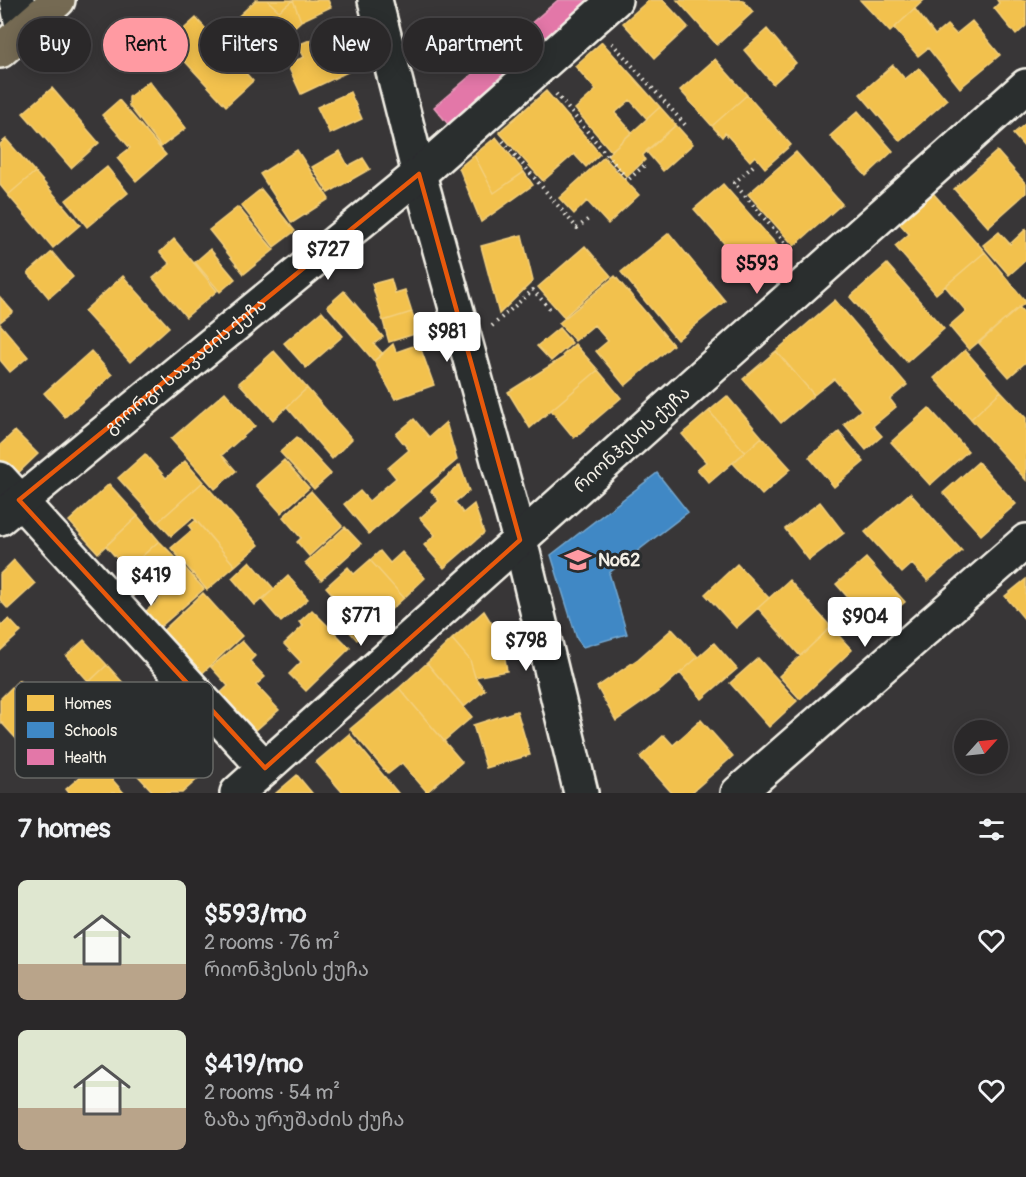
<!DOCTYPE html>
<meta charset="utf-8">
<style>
body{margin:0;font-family:Pangolin,"Noto Sans Georgian",sans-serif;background:#323031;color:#f1f3f6;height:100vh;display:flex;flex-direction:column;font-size:22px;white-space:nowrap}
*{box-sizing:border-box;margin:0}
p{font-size:20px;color:#a5a6a8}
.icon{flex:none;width:33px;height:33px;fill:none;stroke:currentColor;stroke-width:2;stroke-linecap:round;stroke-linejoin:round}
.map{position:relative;height:793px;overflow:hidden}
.panel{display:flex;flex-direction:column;background:#2a2829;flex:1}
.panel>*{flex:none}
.guide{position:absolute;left:18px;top:18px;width:600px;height:54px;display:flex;gap:12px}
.needle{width:39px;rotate:63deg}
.buttons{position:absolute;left:954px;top:720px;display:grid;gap:12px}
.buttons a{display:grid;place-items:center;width:54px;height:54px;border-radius:50%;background:#2a2829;box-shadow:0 3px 15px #0003,0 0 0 2px #464446;font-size:30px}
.price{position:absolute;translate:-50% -51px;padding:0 14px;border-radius:6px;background:#fff;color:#222;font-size:20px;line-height:39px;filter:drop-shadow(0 2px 3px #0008)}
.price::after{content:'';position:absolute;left:50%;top:36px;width:18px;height:14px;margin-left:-9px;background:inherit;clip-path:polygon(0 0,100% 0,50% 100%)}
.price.on{background:#ff9aa2;color:#111}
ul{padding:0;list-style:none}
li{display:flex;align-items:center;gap:18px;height:150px;padding:0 18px}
li span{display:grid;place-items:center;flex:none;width:168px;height:120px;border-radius:9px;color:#555}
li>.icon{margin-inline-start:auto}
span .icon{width:72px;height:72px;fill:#fffc;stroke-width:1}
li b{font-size:26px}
h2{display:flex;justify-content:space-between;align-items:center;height:72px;padding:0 18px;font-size:26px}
.tag{padding:0 21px;border-radius:27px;background:#2a2829;box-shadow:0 3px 15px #0003,0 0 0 2px #464446;font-size:21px;line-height:54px}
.tag.on{background:#ff9aa2;color:#111}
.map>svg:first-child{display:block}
.homes{fill:#f2c14e;stroke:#f3cf7c;stroke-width:1.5}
.schools{fill:#3f88c5;stroke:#75a8d0;stroke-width:1.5}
.health{fill:#e377a8;stroke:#e89cbb;stroke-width:1.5}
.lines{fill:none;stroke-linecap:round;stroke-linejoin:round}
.minor-casing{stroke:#f4f1e8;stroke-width:38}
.major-casing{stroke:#f4f1e8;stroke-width:38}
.path{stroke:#f4f1e8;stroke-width:4;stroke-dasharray:1.5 4.5;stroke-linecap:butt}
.minor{stroke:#2a2d2e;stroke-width:33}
.major{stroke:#746b52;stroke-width:33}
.marked{fill:none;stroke:#e8590c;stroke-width:4.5;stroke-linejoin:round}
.labels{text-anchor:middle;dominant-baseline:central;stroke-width:6;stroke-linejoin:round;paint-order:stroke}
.street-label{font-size:18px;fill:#f4f1e8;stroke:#2a2d2e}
.poi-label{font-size:18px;font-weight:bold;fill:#f4f1e8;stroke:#2a2d2e;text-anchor:start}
.key{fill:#2a2d2e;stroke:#676866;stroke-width:1.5}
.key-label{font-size:16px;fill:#f4f1e8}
</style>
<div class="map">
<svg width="1026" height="793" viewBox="0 0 1026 793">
<rect width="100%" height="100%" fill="#383637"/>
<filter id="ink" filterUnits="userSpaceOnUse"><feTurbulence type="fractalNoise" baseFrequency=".0167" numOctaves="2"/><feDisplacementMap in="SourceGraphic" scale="12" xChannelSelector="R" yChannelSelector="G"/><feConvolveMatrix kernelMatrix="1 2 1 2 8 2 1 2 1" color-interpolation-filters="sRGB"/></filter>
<g filter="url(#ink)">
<path class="homes" d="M256,0H267L279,11L293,0L301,21L273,46L257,29L245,41L231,23Z
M267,0H293L279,11Z
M293,0H328L331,7L301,21Z
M649,0H663L688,27L655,58L623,23Z
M677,0H743L753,12L717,45Z
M860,0H924L890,32Z
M997,0H1026V26L1016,35L994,8L999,3Z
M915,9L935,35L947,25L956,34L972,21L1000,55L960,88L928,48L918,56L894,28Z
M196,18L253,81L226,106L168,43Z
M767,29L796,63L773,84L744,50Z
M312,39L316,48L335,39L350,71L301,94L287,64L304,57L298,45Z
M602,42L660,107L647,119L630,100L615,113L632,132L611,151L575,109L596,90L575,66Z
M715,59L747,95L712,126L680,90Z
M893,65L905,79L919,68L947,100L900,141L860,94Z
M149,81L186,128L161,147L129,106V97Z
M52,88L99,143L71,168L23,113Z
M546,91L600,154L586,167L574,154L543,181L499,132Z
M350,92L362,119L330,134L317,107Z
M747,95L791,145L765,168L755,156L750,161L725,133L722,137L712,126Z
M119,100L166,155L136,181L117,158L130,148L102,115Z
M660,107L676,125L643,155L645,160L627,177L607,155Z
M858,111L893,151L866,176L830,136Z
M1026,123V149L1013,134Z
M676,125L693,144L663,171L646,151Z
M496,137L524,172L494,193L474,155Z
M6,139L35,172L8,195L0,185V144Z
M297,150L329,199L292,223L260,174Z
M340,151L348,166L363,158L370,169L328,193L312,167Z
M997,151L1026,184V193L988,227L954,189Z
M796,152L842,204L794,246L748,194Z
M474,155L494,193L524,172L533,185L481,222L459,168Z
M604,157L639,195L608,224L587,201L574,214L559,198Z
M107,167L128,193L87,227L66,200Z
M35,172L80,225L53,248L8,195Z
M723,184L781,250L752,275L694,209Z
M261,189L295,231L274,247L241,205Z
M933,193L985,252L936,294L895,246L909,234L899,223Z
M238,207L274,250L244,274L209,230Z
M1026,229V260L1009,275L983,245L999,232L1010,244Z
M669,233L725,301L677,340L621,272Z
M522,235L533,281L499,314L481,246Z
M174,239L217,291L186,317L153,278L170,264L160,252Z
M585,246L611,276L564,317L538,287Z
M210,249L235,279L220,292L195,262Z
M52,252L73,277L49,298L28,273Z
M985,252L1026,302L969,350L949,326L966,311L945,286Z
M887,264L944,329L907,362L850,297Z
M123,276L169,327L130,362L84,311Z
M615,276L673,345L625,386L596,351L608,341L594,325L575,341L559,323Z
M391,279L395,293L405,290L412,312L383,321L372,284Z
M344,291L383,337L374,344L383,354L374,361L327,306Z
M0,297L13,312L0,322Z
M835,300L907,385L890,399L896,407L873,426L882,436L866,450L844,424L861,410L834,379L814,395L776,351Z
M1019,307L1026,315V362L1009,377L979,343Z
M322,311L343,336L306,368L284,343Z
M412,312L418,333L389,342L383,321Z
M0,324L28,357L10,372L0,360Z
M559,328L572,343L551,361L537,346Z
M393,344L396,352L419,344L434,385L395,399L374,361Z
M575,344L598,370L530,428L508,392L564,357L563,355Z
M965,350L1001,391L971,419L934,378Z
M91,351L112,375L65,417L44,393Z
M274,351L307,388L273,420L239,383Z
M776,351L814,395L781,423L743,379Z
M598,370L621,398L574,438L551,410Z
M307,388L352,439L332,459L287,407Z
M1001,391L1026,418V480L971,419Z
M225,392L255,426L222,455L236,471L215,489L171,439Z
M727,396L762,437L745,452L709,411Z
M929,408L968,451L930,485L891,442Z
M709,411L745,452L709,483L697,469L706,462L682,434Z
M414,419L429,437L446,422L457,460L369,534L344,504L360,491L369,501L396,478L388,468L409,450L396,434Z
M15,431L38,454L12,479L0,466V445Z
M839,432L864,462L834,487L809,457Z
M297,437L331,474L314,489L280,452Z
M762,437L791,469L762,495L733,463Z
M145,454L166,478L185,461L203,482L158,522L118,478Z
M284,460L309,488L281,513L256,485Z
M978,462L1016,504L981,535L943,493Z
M460,465L469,491L455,502L463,513L474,504L484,533L444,568L424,545L435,535L420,518L439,501L431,491Z
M203,482L259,545L235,566L193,517L171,536L158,522Z
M109,484L138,516L98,553L69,521Z
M311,491L342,526L309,556L297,542L301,538L283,517Z
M910,493L962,551L928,581L912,564L902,573L865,532Z
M820,502L844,533L809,560L785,529Z
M138,516L159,541L127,570L106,546Z
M196,520L235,566L207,590L171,548L192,530L189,526Z
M345,527L361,544L321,580L305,563Z
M159,541L177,559L126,602L110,585Z
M380,551L390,563L402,552L425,578L404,598L370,560Z
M866,558L905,602L875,628L836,584Z
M177,559L204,589L152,634L138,618L160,599L148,585Z
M14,560L35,584L8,609L0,600V574Z
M370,560L404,598L357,640L339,620L348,611L326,587L348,567L354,574Z
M250,561L274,589L255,605L232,578Z
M737,564L769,598L736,628L705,594Z
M288,576L308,599L281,622L262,600Z
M1026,579V621L1005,596Z
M789,580L831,627L800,656L758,608Z
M203,593L242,636L193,682L154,639Z
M312,610L350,648L306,691L289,674L301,662L284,644L303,626L299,622Z
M484,611L502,640L507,671L475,677L470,660L452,639Z
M9,619L21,632L0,651V623L2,625Z
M831,627L852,650L800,699L779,676Z
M672,629L698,657L662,689L616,721L597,687L638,659Z
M452,639L470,660L475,677L485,690L464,707L427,663Z
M84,640L107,665L89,682L66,656Z
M242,641L255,656L250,661L265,677L256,685L279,710L247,738L213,700L228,686L211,667Z
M714,643L737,669L702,699L680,673Z
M758,658L797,701L769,727L730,683Z
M427,663L472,717L444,741L399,688Z
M107,665L135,696L92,735L64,705Z
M19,680L52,715L21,744L0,721V699Z
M399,688L462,762L427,792L402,763L388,774L350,729Z
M517,711L530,755L486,768L473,725Z
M701,720L733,756L691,793H672L640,757L664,735L673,745Z
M163,731L202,775L182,793H154L127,764Z
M349,734L398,793H343L316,762Z
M97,762L124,793H69L66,789Z
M297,775L312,793H276Z"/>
<path class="schools" d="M657,473L688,512L609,573L627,634L583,647L577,639L551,555Z"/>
<path class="health" d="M558,0H602L452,129L434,107Z"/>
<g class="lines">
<g class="minor-casing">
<g id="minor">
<path d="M17,0L23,31"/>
<path d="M375,0L419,174L520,540L581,793"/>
<path d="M0,479L265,768"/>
<path id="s1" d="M0,518L419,174L615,0"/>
<path id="s2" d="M237,793L1026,86"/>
<path d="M738,793L1026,541"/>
</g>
</g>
<g class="major-casing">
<path id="major" d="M0,51L58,0"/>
</g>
<path class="path" d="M612,43L688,128
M556,94L628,180L647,163
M503,141L577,228L591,217
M753,166L734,183L795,254
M492,326L533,290L551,310"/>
<use href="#minor" class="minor"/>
<use href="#major" class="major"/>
</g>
</g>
<path class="marked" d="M419,174L520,540L265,768L19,500Z"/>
<defs>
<g id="school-bare" transform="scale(2.07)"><path d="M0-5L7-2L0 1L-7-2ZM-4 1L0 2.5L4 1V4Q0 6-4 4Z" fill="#ff9aa2" stroke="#2a2d2e" stroke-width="2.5" paint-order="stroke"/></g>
</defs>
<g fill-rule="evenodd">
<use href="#school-bare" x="578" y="560"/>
</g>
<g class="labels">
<g class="street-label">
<text stroke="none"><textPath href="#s1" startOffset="240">გიორგი სააკაძის ქუჩა</textPath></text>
<text stroke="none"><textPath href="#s2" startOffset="530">რიონჰესის ქუჩა</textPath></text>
</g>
<g class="poi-label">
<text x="598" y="560">№62</text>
</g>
</g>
<rect x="15" y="682" width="198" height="96" rx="9" class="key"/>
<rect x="27" y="695" width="27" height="16" fill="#f2c14e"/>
<rect x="27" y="722" width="27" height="16" fill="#3f88c5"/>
<rect x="27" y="749" width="27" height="16" fill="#e377a8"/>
<g class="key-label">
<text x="64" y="709">Homes</text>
<text x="64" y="736">Schools</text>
<text x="64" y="763">Health</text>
</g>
</svg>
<div class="buttons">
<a><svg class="needle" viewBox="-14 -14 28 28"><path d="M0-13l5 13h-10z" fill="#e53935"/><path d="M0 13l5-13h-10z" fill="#a5a6a8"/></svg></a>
</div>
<b class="price" style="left:328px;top:281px">$727</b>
<b class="price on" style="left:757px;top:295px">$593</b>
<b class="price" style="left:447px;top:363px">$981</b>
<b class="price" style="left:151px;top:607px">$419</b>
<b class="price" style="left:361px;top:647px">$771</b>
<b class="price" style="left:865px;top:648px">$904</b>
<b class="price" style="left:526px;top:672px">$798</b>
<div class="guide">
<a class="tag">Buy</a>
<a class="tag on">Rent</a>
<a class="tag">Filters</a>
<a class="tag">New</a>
<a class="tag">Apartment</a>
</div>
</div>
<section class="panel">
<h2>7 homes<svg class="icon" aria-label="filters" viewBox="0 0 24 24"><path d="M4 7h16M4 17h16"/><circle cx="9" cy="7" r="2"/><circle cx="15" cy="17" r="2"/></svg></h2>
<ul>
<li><span style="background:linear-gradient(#dfe7d0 70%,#b9a48a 0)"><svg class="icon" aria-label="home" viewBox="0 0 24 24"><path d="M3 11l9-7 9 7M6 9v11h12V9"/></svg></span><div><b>$593/mo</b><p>2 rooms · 76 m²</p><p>რიონჰესის ქუჩა</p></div><svg class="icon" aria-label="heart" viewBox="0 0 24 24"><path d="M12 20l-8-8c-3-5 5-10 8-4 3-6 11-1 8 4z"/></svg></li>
<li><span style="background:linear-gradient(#dfe7d0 65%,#b9a48a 0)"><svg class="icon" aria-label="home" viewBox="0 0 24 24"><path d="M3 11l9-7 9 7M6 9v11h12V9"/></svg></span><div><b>$419/mo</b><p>2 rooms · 54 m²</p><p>ზაზა ურუშაძის ქუჩა</p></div><svg class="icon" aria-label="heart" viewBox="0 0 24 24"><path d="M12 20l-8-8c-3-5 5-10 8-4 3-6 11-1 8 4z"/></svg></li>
</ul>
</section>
